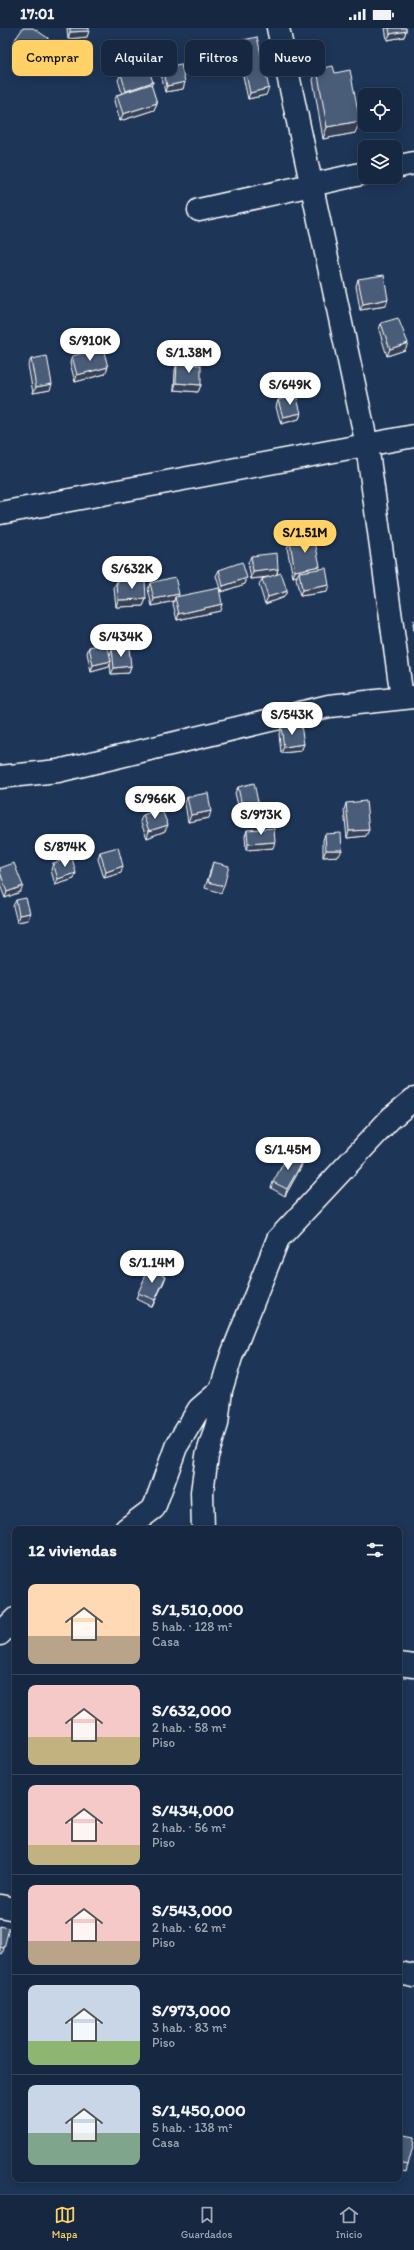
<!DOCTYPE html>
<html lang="es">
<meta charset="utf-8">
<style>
body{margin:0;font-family:Itim,sans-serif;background:#23344c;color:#f1f3f6;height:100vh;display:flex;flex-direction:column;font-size:15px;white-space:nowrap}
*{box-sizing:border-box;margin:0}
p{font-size:13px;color:#9ea6b1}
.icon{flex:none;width:22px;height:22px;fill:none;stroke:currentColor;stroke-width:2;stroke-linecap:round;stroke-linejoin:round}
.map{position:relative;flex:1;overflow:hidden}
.sheet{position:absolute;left:12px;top:1498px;width:390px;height:656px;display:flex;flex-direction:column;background:#162841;border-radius:8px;box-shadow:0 2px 10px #0003,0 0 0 1px #35445a}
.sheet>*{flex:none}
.top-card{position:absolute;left:12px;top:12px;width:390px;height:36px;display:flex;gap:8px}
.buttons{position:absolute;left:358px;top:60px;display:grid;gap:8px}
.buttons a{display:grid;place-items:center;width:44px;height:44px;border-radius:8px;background:#162841;box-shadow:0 2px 10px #0003,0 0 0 1px #35445a;font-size:20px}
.price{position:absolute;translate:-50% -34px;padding:0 9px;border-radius:14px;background:#fff;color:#222;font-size:13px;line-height:26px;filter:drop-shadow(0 1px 2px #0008)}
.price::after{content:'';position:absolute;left:50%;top:24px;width:12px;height:9px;margin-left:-6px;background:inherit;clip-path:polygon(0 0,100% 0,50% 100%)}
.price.current{background:#ffd166;color:#111}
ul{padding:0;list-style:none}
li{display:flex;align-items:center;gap:12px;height:100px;padding:0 16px}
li+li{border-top:1px solid #35445a}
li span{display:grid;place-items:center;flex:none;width:112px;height:80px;border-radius:8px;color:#555}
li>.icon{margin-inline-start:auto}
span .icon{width:48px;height:48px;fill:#fffc;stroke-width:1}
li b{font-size:17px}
h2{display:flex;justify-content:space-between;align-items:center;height:48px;padding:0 16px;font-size:17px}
.tag{padding:0 14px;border-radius:8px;background:#162841;box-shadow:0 2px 10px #0003,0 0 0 1px #35445a;font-size:14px;line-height:36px}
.tag.current{background:#ffd166;color:#111}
.status{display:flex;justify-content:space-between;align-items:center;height:28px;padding:0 20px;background:#162841;direction:ltr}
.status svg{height:11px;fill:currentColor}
.dock{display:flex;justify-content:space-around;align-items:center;height:56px;border-top:1px solid #35445a;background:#162841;font-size:11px;color:#9ea6b1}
.dock a{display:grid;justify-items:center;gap:2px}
.dock .current{color:#ffd166}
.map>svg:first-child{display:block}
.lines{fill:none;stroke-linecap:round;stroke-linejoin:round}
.street-casing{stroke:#fff;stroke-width:25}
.street{stroke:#1d3557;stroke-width:22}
.wall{fill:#405068;stroke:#fff}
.shaded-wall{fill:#344155;stroke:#fff}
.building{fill:#4a5d79;stroke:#fff}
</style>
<div class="status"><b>17:01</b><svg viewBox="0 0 49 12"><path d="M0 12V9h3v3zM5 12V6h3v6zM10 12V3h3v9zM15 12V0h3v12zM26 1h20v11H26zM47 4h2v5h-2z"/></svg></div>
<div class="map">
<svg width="414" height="2166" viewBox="0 0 414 2166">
<rect width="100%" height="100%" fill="#1d3557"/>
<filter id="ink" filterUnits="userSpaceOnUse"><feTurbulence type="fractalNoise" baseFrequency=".025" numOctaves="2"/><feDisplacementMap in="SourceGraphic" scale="8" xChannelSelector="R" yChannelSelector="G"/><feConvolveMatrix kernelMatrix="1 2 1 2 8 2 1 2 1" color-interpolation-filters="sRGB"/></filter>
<g filter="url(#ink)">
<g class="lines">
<g class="street-casing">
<path id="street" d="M278,0L367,417L402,670
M395,139L414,135
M199,182L365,145
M0,485L414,408
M0,749L58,743L329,678L414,669
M126,1501L154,1480L176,1419L199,1381L221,1362
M203,1501L202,1464L207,1428L217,1396L221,1362L231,1329L278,1211L391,1090L414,1071
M0,1606L15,1591
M399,1636L414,1638
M0,1878L15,1881
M399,1945L414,1948"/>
</g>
<use href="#street" class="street"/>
</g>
<path class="wall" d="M67,0H89L87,9L68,11Z
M385,0H406V3L404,9L387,12Z
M16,10H48L45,16L35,32L13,17Z
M239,13L266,67L248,71L237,20Z
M163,40L185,54L183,61L165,64L161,46Z
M317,41L355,105L323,111L313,52Z
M121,46L153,54L151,58L157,75L154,82L120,93L114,73L117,67L122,65L118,52Z
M358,251L386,278L360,282L356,258Z
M381,295L405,322L387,328L379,302Z
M72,328L105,346L75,354L70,335Z
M31,331L50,362L33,365L28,337Z
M177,335L201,357L198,364L174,362L175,342Z
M278,372L301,385L299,391L281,396L276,379Z
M290,514L320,538L318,541L327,564L300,568L296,551L297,548L293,549L287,520Z
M251,528L278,541L277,546L287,563L284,569L265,576L259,557L262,551L268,549L251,551L248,535Z
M219,542L247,550L245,556L221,564L216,548Z
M117,553L146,571L143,578L116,579L114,560Z
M150,555L178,569L220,583L177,592L173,576L174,573L152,578L148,561Z
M414,592V604L413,596Z
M89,619L110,627L112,621L131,638L129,645L111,646L110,636L109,639L91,644L87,625Z
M281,699L304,716L301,723L281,725L279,706Z
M238,759L256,781L240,785L235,765Z
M187,769L209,790L188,794L185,775Z
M346,775L366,808L347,810L344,782Z
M143,787L165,803L147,810L140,793Z
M247,802L273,820L246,822L245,808Z
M325,806L339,828L323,829V812Z
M100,824L121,845L104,850L98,831Z
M213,834L224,858L221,865L205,860Z
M53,835L74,851L55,857L51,842Z
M0,840L20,864L5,870L0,857Z
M16,872L30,885L28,892L17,894L13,878Z
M303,1133L301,1139L285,1168L271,1160L273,1154Z
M166,1248L152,1279L136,1271L138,1265Z
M0,1898L4,1920L2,1927L0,1926Z
M399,2106L408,2137L406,2144L399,2142Z"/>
<path class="shaded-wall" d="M89,3L87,9L68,11L70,4Z
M406,3L404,9L387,12L390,6Z
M48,10L45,16L35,32L38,25Z
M153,54L150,61L124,69L126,63Z
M185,54L183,61L165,64L167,58Z
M269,60L266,67L248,71L250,65Z
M157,75L154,82L120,93L123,86Z
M360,93L355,105L323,111L327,99Z
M388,271L386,278L360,282L363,276Z
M408,315L405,322L387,328L390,321Z
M108,339L105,346L75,354L77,347Z
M176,355L201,357L198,364L174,362Z
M52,356L50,362L33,365L36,359Z
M301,385L299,391L281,396L283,389Z
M320,538L317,544H299L297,548L293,549L295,543Z
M278,541L276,548L251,551L253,544Z
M247,550L245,556L221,564L223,558Z
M329,557L327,564L300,568L302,562Z
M287,563L284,569L265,576L268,569Z
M179,566L177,572L175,569L174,573L152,578L154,571Z
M146,571L143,578L116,579L118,572Z
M222,576L220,583L177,592L179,586Z
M111,633L109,639L91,644L93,637Z
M131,638L129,645L111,646L114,640Z
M304,716L301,723L281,725L284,719Z
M258,774L256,781L240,785L242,778Z
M211,783L209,790L188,794L191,787Z
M168,797L165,803L147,810L149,803Z
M369,802L366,808L347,810L349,803Z
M275,814L273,820L246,822L248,816Z
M326,822H342L339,828L323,829Z
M123,838L121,845L104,850L106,844Z
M76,845L74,851L55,857L58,851Z
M23,858L20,864L5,870L7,864Z
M30,885L28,892L17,894L19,887Z
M303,1133L301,1139L285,1168L287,1161Z
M166,1248L164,1254L152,1279L155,1272Z"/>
<path class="building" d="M23,0H33L48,10L38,25L16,10Z
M70,0H89V3L70,4Z
M389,0H406V3L390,6Z
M257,9L269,60L250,65L239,13Z
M181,36L185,54L167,58L163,40Z
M147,37L153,54L126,63L121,46Z
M333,38L335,45L350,42L360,93L327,99L317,41Z
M151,56L157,75L123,86L117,67Z
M384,247L388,271L363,276L358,251Z
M398,290L408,315L390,321L381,295Z
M103,320L108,339L77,347L72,328Z
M47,328L52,356L36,359L31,331Z
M177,335L201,337V357L176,355Z
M296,367L301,385L283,389L278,372Z
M314,509L320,538L295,543L290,514Z
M277,525L278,541L253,544L251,528Z
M242,534L247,550L223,558L219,542Z
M326,540L329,557L302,562L299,544Z
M281,545L287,563L268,569L262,551Z
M175,549L179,566L154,571L150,555Z
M145,552L146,571L118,572L117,553Z
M219,560L222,576L179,586L175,569Z
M107,615L111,633L93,637L89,619Z
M129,620L131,638L114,640L112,621Z
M301,697L304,716L284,719L281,699Z
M254,755L258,774L242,778L238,759Z
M208,765L211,783L191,787L187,769Z
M366,773L369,802L349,803L346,775Z
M161,780L168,797L149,803L143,787Z
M274,800L275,814L248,816L247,802Z
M341,805L342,822H326L325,806Z
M118,819L123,838L106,844L100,824Z
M72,830L76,845L58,851L53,835Z
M213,834L229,838L224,858L208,854Z
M14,835L23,858L7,864L0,844V840Z
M26,870L30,885L19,887L16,872Z
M289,1125L303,1133L287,1161L273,1154Z
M149,1240L166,1248L155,1272L138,1265Z
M0,1898L9,1900L4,1920L0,1919Z
M399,2106L414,2109V2114L408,2137L399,2135Z"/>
</g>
</svg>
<div class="buttons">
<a><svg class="icon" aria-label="locate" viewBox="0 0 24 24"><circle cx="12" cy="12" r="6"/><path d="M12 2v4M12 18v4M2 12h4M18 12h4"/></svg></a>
<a><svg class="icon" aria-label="layers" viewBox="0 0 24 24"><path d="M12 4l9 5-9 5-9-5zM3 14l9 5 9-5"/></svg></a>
</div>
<b class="price" style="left:90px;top:334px">S/910K</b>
<b class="price" style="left:189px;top:346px">S/1.38M</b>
<b class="price" style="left:290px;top:378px">S/649K</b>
<b class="price current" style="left:305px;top:526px">S/1.51M</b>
<b class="price" style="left:132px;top:562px">S/632K</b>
<b class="price" style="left:121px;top:630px">S/434K</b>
<b class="price" style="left:292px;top:708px">S/543K</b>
<b class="price" style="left:155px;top:792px">S/966K</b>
<b class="price" style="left:261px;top:808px">S/973K</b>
<b class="price" style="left:65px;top:840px">S/874K</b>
<b class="price" style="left:288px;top:1143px">S/1.45M</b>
<b class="price" style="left:152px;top:1256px">S/1.14M</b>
<div class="top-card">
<a class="tag current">Comprar</a>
<a class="tag">Alquilar</a>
<a class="tag">Filtros</a>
<a class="tag">Nuevo</a>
</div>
<section class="sheet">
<h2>12 viviendas<svg class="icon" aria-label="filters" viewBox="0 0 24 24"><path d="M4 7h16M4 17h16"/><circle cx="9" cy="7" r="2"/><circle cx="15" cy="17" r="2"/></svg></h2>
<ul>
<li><span style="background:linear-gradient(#ffd9b3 65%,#b9a48a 0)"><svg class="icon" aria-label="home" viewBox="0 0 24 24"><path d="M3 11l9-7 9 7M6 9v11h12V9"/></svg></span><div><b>S/1,510,000</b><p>5 hab. · 128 m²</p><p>Casa</p></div></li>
<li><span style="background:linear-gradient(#f6c9c9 65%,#c2b280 0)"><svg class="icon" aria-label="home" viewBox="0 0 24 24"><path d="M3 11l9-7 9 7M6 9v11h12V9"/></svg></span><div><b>S/632,000</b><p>2 hab. · 58 m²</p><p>Piso</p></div></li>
<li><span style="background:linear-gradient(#f6c9c9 75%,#c2b280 0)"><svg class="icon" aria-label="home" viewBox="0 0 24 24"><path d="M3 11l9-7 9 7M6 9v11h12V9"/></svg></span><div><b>S/434,000</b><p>2 hab. · 56 m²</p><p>Piso</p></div></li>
<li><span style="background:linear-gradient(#f6c9c9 70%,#b9a48a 0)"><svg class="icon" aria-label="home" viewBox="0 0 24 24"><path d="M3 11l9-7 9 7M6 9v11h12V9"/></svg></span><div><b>S/543,000</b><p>2 hab. · 62 m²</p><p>Piso</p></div></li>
<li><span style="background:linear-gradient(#c9d6e8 70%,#8fb573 0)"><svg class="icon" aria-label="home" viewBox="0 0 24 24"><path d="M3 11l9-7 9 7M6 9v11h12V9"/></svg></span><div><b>S/973,000</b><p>3 hab. · 83 m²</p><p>Piso</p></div></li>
<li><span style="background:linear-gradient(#c9d6e8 60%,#7fa58c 0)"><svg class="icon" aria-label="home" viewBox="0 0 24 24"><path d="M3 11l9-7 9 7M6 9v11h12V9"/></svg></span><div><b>S/1,450,000</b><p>5 hab. · 138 m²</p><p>Casa</p></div></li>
</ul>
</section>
</div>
<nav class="dock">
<a class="current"><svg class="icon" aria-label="map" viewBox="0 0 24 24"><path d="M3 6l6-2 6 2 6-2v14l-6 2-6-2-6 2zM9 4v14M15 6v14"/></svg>Mapa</a>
<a><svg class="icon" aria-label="saved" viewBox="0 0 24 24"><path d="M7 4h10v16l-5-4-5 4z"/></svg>Guardados</a>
<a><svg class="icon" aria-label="home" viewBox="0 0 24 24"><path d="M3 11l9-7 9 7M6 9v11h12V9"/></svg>Inicio</a>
</nav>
